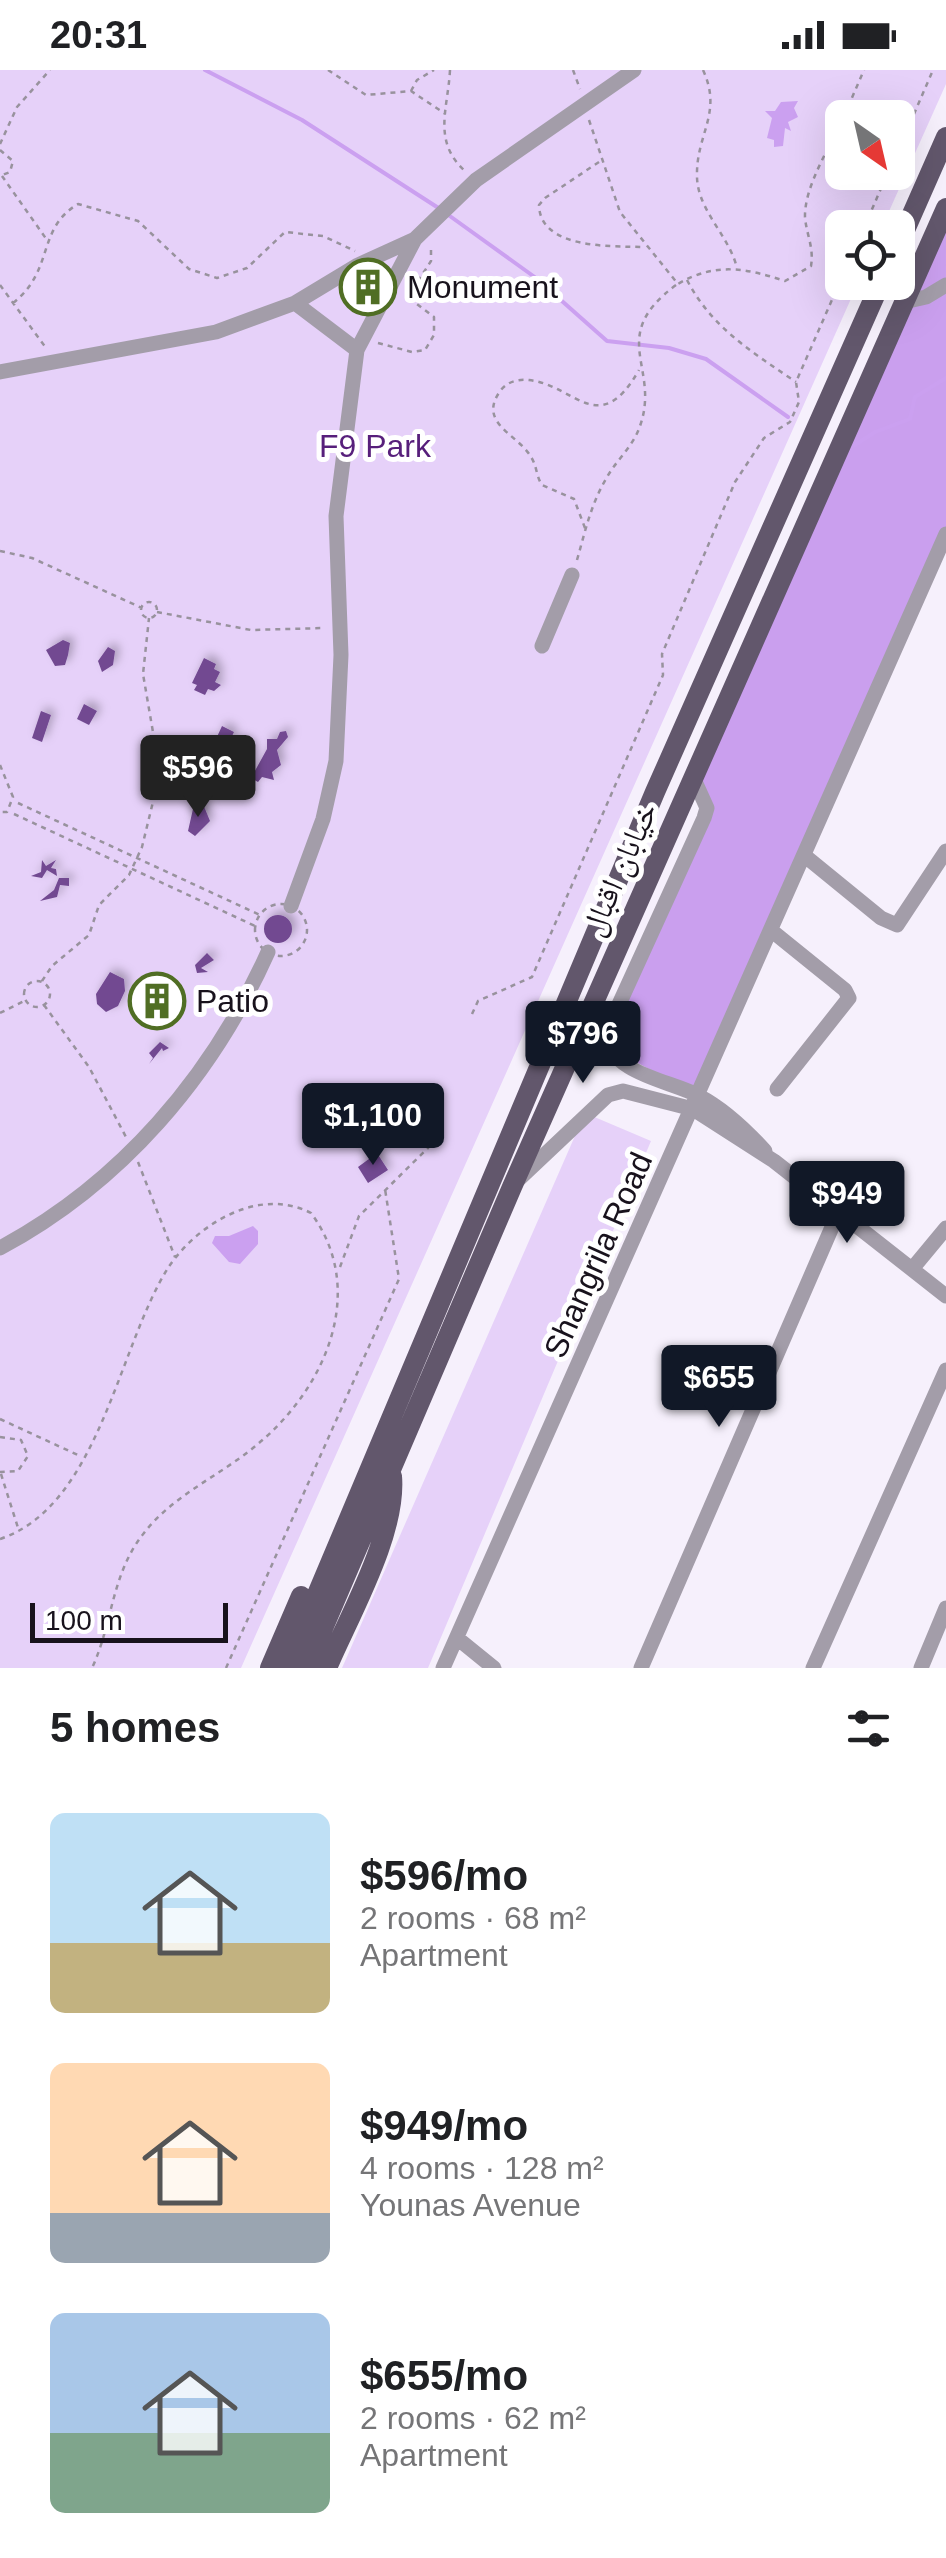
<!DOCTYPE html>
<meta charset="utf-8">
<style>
body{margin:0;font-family:Helvetica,"Noto Naskh Arabic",sans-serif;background:#f6f6f6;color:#202124;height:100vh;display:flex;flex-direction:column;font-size:38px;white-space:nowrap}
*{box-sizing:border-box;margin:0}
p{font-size:32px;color:#757577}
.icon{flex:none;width:55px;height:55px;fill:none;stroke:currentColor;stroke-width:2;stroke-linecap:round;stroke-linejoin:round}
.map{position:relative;height:1598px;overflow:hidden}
.sheet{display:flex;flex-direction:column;background:#fff;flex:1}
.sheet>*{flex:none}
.needle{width:65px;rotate:146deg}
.tools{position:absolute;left:825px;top:30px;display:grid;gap:20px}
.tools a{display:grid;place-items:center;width:90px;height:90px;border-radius:15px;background:#fff;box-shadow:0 10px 40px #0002;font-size:50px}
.scale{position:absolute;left:30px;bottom:25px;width:198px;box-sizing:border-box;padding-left:10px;border:5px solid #18121c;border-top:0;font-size:28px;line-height:35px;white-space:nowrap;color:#18121c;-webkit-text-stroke:8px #fff;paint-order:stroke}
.price{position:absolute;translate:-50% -85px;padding:0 22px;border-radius:10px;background:#111827;color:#fff;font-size:32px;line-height:65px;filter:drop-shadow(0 2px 5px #0008)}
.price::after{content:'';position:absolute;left:50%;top:60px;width:30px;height:22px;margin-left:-15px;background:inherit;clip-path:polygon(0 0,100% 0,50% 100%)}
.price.on{background:#222;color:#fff}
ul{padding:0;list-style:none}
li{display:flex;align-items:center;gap:30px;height:250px;padding:0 50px}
li span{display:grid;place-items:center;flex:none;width:280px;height:200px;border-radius:15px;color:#555}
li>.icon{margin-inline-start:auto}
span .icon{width:120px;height:120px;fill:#fffc;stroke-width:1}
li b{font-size:42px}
h2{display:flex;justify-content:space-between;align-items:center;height:120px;padding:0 50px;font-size:42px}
.status{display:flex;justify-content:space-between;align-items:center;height:70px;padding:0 50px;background:#fff;direction:ltr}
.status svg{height:28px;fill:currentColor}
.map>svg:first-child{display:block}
.green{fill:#e6d1f9;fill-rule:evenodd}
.forest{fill:#ca9fee}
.water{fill:#cba0f0}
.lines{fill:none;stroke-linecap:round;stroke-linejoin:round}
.stream{stroke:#cba0f0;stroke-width:4}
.building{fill:#724991;filter:url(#shadow)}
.path{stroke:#98929d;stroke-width:2.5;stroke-dasharray:5 5;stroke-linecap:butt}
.minor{stroke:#a39da9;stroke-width:15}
.major{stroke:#62576c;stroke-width:20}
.labels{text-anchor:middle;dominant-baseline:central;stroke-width:10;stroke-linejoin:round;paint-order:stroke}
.poi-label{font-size:32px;fill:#18121c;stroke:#fff;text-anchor:start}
.park-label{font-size:32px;fill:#571f7b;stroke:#fff}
.street-label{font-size:32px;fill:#18121c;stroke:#fff}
</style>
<div class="status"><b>20:31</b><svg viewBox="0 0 49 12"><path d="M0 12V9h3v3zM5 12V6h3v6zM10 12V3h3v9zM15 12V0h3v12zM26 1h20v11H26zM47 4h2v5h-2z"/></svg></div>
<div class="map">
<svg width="946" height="1598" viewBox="0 0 946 1598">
<defs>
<filter id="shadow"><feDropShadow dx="4.5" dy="-4.5" stdDeviation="5" flood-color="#0004"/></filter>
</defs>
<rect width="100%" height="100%" fill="#f6f0fc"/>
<path class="green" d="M0,0H946V14L882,157L842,158V212L858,213L241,1598H0ZM842,48H898V102H842Z
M585,1043L651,1071L428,1598H342Z"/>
<path class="forest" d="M946,138V464L699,1026L608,977L704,748L693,707Z"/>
<path class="water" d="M798,31L794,38L798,47L788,52L791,61L785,58L783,76L774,77V70L767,68L772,48L765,41H775L781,32Z
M253,1156L258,1161V1174L240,1194L229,1192L212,1173L215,1166H229Z"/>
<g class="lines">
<path class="stream" d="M205,0L302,50L440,139
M447,144L536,208L607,271L669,278L706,289L788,347
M855,375L875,362L910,349L915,327L946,308"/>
</g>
<path class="building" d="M63,570L70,573L68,585L65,595L55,596L46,580Z
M108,577L115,581L113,595L102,602L98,591Z
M204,588L216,594L214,599L220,602L215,612L221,615L214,621L208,619L205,625L194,620L197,615L192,613Z
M84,634L97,641L89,655L77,649Z
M41,641L51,645L42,672L32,668Z
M222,656L234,662L228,674L216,669Z
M286,661L288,667L277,680L281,695L272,702L274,710L262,707L258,712L251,708L267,679V669H277L280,662Z
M203,734L210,751L195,766L188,761L193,739Z
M42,790L46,796L56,790L51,798L56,799L57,806L47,800L42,808L31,806L41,802Z
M59,808H69V816L60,815L57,827L40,831L54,820Z
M264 859a14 14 0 1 1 28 0a14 14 0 1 1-28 0Z
M207,883L214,890L201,898L208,902L197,903L195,895Z
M110,902L124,909L125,921L118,936L106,942L97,934L96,924Z
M160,972L169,978L163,981L162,978L149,994L153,988L149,983Z
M377,1083L388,1100L368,1113L358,1097Z"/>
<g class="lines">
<path class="path" d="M328,0L366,25L411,21L444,43
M450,0C448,39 432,71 465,101
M573,0L580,19
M703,0C723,43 696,64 697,106C697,140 729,165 737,198
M411,21L417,10L434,0
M844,46L864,0
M589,50L620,142L678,214C715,192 746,198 785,211L811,196C814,178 807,166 805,148C804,116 830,78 842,49
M0,74L17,37L50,0
M0,80L13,91L10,102L0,106
M898,81L933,0
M599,92L545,128L539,135C540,179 610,176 641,177
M2,106L47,170
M864,158L888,102
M687,210C712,258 752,282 796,312
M0,215L46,278
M13,233C55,200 36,159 78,134L138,151L189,199L217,208L247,198L285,162L323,166L355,181
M378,273L412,282L425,280L434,265V247L417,234L413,219L431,191V175
M585,458L574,429L542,415C536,406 537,396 531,387C518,364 476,353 501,320C508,311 519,309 529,310C575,315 599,370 639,300
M0,481L32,488L142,538
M577,490C585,462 591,434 606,409C616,390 633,377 640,356C661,297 606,267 676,215
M141 540a8 8 0 1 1 16 0a8 8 0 1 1-16 0Z
M157,542L251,560L324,558
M0,695L13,727L7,742H0
M18,733L260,845
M14,744L255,856
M255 860a26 26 0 1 1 52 0a26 26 0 1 1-52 0Z
M24 924a13 13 0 1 1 26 0a13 13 0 1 1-26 0Z
M42,911L52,896L89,865L99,835L129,805L142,777L160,703L143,604L149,548
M44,935L89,997L126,1067
M0,943L24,931
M472,944L478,931L532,907L663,605L662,584L735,412L764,368L790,352L799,332L796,312L842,207
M138,1092L175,1187
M340,1197L359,1146L428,1078L431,1056
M0,1349L80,1386
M0,1367L21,1370L28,1386L18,1401L0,1402
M1,1404L19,1461
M0,1469C99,1436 118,1277 168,1198C197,1154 259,1116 311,1143C368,1220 326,1317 259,1373C222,1405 174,1424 144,1463C111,1504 113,1553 92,1598
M226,1598L399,1209L385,1119"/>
<path class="minor" d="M904,232L926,227L946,215
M295,233L357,280
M0,302L216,262L295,233L358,195L415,169
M542,576L572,505
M693,707L707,738L704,748L605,965C613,1005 669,1010 699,1026C724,1039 746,1060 765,1081
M805,786L881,848L897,855L946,781
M291,836L323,749L336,691L341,585L336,446L357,280L415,169L476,110L634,0
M772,861L845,920L849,928L777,1019
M519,1109L608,1025L623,1021L693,1039L774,1091L946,1226
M0,1178C121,1113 212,1007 268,882
M912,1199L946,1158
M457,1568L494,1598
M443,1598L946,464
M641,1598L839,1141
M813,1598L946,1300
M921,1598L946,1538"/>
<path class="major" d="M898,176L946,67
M270,1598L301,1526
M286,1598L655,722L881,212
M306,1598L512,1117L946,138
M327,1598C350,1544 397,1463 392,1406"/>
</g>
<defs>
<g id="building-ring" transform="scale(2.875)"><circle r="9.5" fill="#fff" stroke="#506e24" stroke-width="1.5"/><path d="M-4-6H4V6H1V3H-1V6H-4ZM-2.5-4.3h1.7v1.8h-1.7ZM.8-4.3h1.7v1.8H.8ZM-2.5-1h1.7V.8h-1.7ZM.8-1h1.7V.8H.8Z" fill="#506e24"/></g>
</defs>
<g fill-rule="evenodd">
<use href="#building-ring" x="368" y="217"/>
<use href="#building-ring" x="157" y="931"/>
</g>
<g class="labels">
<g class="poi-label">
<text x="407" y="217">Monument</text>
<text x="196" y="931">Patio</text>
</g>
<g class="park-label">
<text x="375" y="376">F9 Park</text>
</g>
<g class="street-label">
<text transform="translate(619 799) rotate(-66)">خیابان اقبال</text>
<text transform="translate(598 1185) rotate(-66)">Shangrila Road</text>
</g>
</g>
</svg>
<div class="tools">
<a><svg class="needle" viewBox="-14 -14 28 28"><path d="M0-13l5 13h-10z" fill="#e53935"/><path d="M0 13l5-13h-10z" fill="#757577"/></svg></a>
<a><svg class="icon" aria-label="locate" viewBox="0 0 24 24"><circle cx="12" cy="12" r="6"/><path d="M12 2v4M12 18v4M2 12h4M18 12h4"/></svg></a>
</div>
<div class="scale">100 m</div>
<b class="price on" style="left:198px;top:750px">$596</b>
<b class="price" style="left:583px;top:1016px">$796</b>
<b class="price" style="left:373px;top:1098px">$1,100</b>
<b class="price" style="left:847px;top:1176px">$949</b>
<b class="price" style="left:719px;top:1360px">$655</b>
</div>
<section class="sheet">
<h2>5 homes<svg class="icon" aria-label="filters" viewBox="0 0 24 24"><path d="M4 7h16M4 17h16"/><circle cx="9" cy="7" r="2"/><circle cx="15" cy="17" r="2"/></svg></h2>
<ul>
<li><span style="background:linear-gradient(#bfe0f5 65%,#c2b280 0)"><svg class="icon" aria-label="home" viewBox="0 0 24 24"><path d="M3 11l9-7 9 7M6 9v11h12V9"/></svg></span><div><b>$596/mo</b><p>2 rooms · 68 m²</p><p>Apartment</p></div></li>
<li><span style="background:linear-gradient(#ffd9b3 75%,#9aa5b1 0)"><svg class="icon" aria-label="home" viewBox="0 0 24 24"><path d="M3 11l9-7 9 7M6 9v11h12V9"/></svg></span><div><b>$949/mo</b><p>4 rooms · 128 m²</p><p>Younas Avenue</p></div></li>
<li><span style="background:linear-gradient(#a9c7e8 60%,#7fa58c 0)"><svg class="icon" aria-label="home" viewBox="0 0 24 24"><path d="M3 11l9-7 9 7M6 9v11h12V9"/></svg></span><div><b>$655/mo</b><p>2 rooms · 62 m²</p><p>Apartment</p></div></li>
</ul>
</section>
